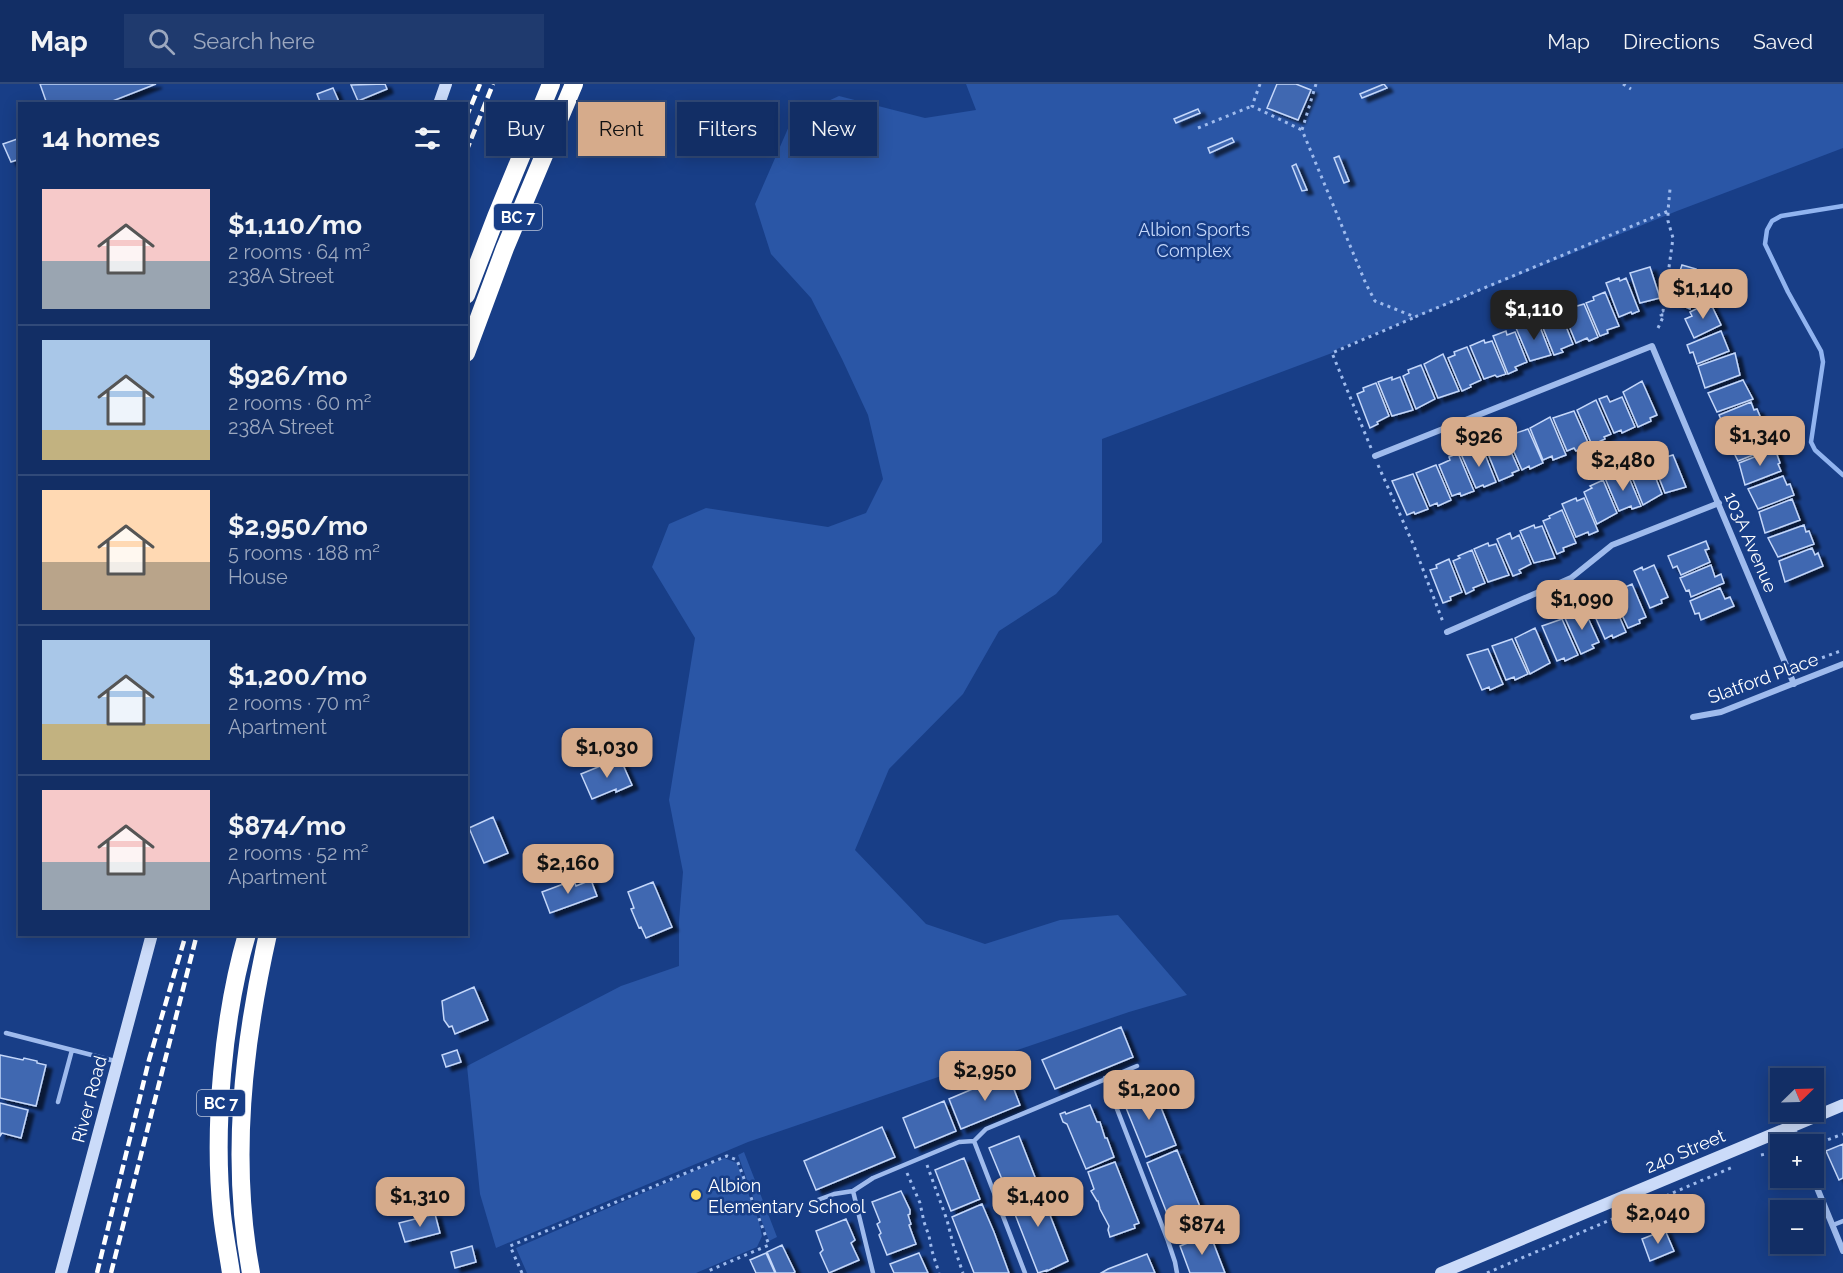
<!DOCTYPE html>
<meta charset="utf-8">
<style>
body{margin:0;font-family:Raleway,sans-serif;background:#1f3a6e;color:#f1f3f6;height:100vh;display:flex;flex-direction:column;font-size:22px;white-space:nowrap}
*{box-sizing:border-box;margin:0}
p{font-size:20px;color:#9ca8bf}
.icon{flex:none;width:33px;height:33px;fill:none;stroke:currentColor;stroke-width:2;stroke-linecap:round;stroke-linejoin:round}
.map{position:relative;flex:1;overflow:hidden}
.drawer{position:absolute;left:18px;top:18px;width:450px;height:834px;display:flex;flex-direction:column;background:#122e65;border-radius:0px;box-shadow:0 3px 15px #0003,0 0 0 2px #314a79}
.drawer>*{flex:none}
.banner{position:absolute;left:486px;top:18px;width:570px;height:54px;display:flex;gap:12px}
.needle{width:39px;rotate:67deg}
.fabs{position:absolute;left:1770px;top:984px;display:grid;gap:12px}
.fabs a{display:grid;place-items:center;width:54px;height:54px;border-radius:0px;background:#122e65;box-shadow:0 3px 15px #0003,0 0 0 2px #314a79;font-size:30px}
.price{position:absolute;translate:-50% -51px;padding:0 14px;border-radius:12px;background:#d6ab8b;color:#111;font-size:20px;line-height:39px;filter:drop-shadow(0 2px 3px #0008)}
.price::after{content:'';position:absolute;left:50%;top:36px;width:18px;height:14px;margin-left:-9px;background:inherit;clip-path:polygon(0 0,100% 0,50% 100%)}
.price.on{background:#222;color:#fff}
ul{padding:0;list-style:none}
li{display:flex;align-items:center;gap:18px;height:150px;padding:0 24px}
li+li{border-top:2px solid #314a79}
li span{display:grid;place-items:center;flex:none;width:168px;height:120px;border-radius:0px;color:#555}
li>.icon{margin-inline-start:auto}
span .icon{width:72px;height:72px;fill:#fffc;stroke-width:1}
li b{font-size:26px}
h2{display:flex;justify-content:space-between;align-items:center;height:72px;padding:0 24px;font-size:26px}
.pill{padding:0 21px;border-radius:0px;background:#122e65;box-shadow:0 3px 15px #0003,0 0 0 2px #314a79;font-size:21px;line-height:54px}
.pill.on{background:#d6ab8b;color:#111}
header{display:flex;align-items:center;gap:36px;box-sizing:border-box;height:84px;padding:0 30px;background:#122e65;border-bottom:2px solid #314a79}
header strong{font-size:28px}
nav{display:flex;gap:33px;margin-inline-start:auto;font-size:21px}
.search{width:420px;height:54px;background:#1f3a6e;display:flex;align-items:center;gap:15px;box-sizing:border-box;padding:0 21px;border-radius:0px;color:#9ca8bf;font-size:22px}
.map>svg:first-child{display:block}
.green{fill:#2a56a6}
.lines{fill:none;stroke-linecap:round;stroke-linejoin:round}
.stream{stroke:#91b4f0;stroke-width:4.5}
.building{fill:#4068b1;stroke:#c4d7fa;stroke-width:1.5;filter:url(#shadow)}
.path{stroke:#9fbbed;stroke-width:3;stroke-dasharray:3 4.5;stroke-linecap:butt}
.lane{stroke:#9fbbed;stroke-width:4.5}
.street{stroke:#9fbbed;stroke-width:6}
.secondary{stroke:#cbdbf9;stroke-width:12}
.highway{stroke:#fff;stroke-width:18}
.rail{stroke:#fff;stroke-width:4.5;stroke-dasharray:10 4.5;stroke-linecap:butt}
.poi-dot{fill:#ffdf5b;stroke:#183e87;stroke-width:2}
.labels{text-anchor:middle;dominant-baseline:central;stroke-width:5;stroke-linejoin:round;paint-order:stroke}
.shield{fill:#183e87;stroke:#bac5db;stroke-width:1.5}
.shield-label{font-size:16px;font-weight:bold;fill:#fff}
.park-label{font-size:18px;fill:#c4d7fa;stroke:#183e87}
.street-label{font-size:18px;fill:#fff;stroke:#183e87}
.poi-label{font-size:18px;fill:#fff;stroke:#183e87;text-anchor:start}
</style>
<header>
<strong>Map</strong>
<div class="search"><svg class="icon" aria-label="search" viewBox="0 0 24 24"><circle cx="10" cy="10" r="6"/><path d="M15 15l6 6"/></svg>Search here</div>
<nav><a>Map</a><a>Directions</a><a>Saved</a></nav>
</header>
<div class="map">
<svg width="1843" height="1189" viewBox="0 0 1843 1189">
<defs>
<filter id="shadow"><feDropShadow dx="6" dy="4" stdDeviation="1.5" flood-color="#0009"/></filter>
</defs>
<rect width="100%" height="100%" fill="#183e87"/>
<path class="green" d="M966,0H1843V64L1677,127L1337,265L1332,269L1102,355V458L1056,510L999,547L963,610L889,685L855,766L926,840L985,860L1060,836L1118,831L1187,911L1129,928L748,1058L496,1164L480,1110L467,982L621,902L679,882V837L683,788L669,716L695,554L652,483L669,440L706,424L828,443L866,429L883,395L868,331L842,275L811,214L771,170L755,120L793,33L839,12L925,34L976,26Z
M744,1068L777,1153L769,1157L738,1071Z
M724,1074L737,1079L759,1138L762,1152L757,1163L696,1189H527L516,1164Z"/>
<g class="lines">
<path class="stream" d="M1843,122L1781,132L1772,137L1767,146L1765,160L1788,208L1821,267L1823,278L1811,358L1815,366L1843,391"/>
</g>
<path class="building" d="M40,0H156L105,20H47Z
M385,0L387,5L358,17L351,1Z
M1277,0H1296L1311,6L1298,36L1267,24Z
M1384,0L1387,4L1362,14L1360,10Z
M333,4L340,20H321L317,10Z
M1198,25L1200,29L1176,39L1174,35Z
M20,54V75L11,78L3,60Z
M1232,54L1234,58L1210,69L1208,64Z
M1339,72L1349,97L1344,99L1334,74Z
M1296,80L1307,106L1302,107L1292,82Z
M1682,181L1696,185L1695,188L1702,190L1690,225L1670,216Z
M1650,183L1660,214L1640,219L1630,189Z
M1619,194L1620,197L1626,194L1639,227L1632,230L1631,228L1619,233L1606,199Z
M1605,208L1619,242L1607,246L1608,249L1600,252L1586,219L1594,216L1593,213Z
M1710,218L1721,241L1694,254L1685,235L1692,232L1690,228Z
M1576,220L1577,222L1584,220L1598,253L1589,257L1587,254L1576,259L1562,225Z
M1552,229L1553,233L1561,230L1573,260L1561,265L1563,268L1554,271L1539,234Z
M1530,238L1531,241L1538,238L1551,271L1530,277L1516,244Z
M1506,247L1507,251L1515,248L1527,278L1515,283L1517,286L1508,290L1493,252Z
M1721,247L1729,267L1697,280L1693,268L1690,269L1687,261Z
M1484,256L1485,259L1492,257L1506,290L1497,293L1495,291L1484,295L1470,262Z
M1467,263L1481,296L1470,301L1471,303L1462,307L1448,274L1455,271L1454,268Z
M1735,269L1740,291L1705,304L1698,282Z
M1443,270L1459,307L1438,314L1424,280Z
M1421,281L1435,315L1416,325L1403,292L1409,289L1408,286Z
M1392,293V296L1400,293L1413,326L1392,332L1378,298Z
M1743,296L1753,315L1717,328L1708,309Z
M1642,297L1657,331L1650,334L1651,337L1638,343L1623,308Z
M1376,299L1389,332L1377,338L1378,340L1370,344L1357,310L1364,307L1363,304Z
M1607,312L1610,318L1622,313L1635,343L1622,349L1621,346L1614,349L1599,315Z
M1596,316L1611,350L1604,353L1605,355L1592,361L1577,326Z
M1751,318L1754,326L1757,325L1762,337L1724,352L1721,344L1724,343L1719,331Z
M1574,327L1589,361L1576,367L1574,364L1567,367L1553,334Z
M1550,333L1566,371L1553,376L1552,372L1543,376L1530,344Z
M1763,344L1766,351L1768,350L1773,363L1738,377L1728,357Z
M1528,345L1543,379L1530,385L1529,382L1522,386L1507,352Z
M1504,352L1519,386L1512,389L1513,391L1499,397L1485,362Z
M1482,363L1496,398L1484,403L1483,401L1476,404L1461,370Z
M1775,365L1780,379L1778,380L1781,387L1745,401L1739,379Z
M1458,369L1474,407L1461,412L1460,409L1452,412L1439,381L1450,376L1449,373Z
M1665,370L1666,373L1673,371L1686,403L1665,409L1652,376Z
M1649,377L1662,410L1643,421L1630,388L1637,385L1636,382Z
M1436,381L1451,416L1438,422L1437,419L1430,422L1416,389Z
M1619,389L1620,391L1627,389L1641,422L1632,425L1631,422L1619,427L1605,394Z
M1413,390L1428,425L1415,430L1414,428L1407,431L1392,397Z
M1783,392L1787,401L1790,400L1794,411L1758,425L1748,405Z
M1603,396L1617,429L1597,440L1584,408L1592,404L1590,402Z
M1576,414L1577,417L1584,414L1598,447L1589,451L1588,448L1576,453L1562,420Z
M1792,415L1800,436L1765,449L1759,428Z
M1562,426L1576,459L1563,464L1564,467L1557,470L1543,437L1550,434L1549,432Z
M1534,441L1535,444L1542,442L1555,474L1534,479L1520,447Z
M1804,441L1806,448L1809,447L1814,460L1778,473L1768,454Z
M1510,449L1512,455L1519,451L1531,480L1519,486L1521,489L1513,492L1497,455Z
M1706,457L1709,465L1705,466L1710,478L1681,491L1677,482L1673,484L1668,472Z
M1488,459L1489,462L1496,460L1509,491L1488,498L1474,465Z
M1812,464L1815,471L1818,469L1823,482L1785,498L1779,477Z
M1472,466L1485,499L1473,504L1474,506L1466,510L1453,477L1460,474L1458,472Z
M1449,475L1462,508L1450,513L1451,516L1443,519L1430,486L1437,484L1436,481Z
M1654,481L1668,513L1661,516L1662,519L1650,524L1634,487L1642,483L1643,486Z
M1711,481L1715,493L1721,490L1724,499L1691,513L1689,506L1686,507L1680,494Z
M1632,500L1646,533L1639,536L1640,539L1628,544L1612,509Z
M1720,504L1725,515L1730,513L1734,522L1701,536L1699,529L1695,530L1690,517Z
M1611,513L1626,548L1613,554L1612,551L1605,555L1590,521Z
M1584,525L1599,558L1592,561L1594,564L1581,570L1565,534Z
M1562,535L1578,571L1565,577L1564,574L1557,577L1542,542Z
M1535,544L1550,579L1530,590L1515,554Z
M1512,555L1528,590L1515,596L1514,593L1506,596L1492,562Z
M1488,565L1503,600L1490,606L1489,603L1482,606L1467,571Z
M620,674L632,701L616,708V705L592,715L581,690Z
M493,733L508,769L484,779L469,744Z
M574,796L576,802L591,796L597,812L550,829L542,808Z
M653,798L672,843L646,854L641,843L639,844L631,825L634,824L628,808Z
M474,903L488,936L455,950L452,942L449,943L444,936L442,917Z
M1121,943L1133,973L1055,1005L1042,976Z
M457,966L461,978L446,983L442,971Z
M0,971L23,976L24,974L37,977V979L46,981L36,1022L0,1014Z
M1008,990L1020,1021L961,1045L949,1015Z
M1152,1001L1176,1061L1146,1073L1122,1014Z
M944,1017L956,1047L915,1064L903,1034Z
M0,1019L28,1026L21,1054L2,1049L0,1052Z
M1090,1021L1097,1038H1100L1105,1054H1107L1114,1073L1086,1085L1067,1040L1063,1038L1060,1030L1065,1028L1066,1030Z
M882,1043L895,1073L816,1106L804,1077Z
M1019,1052L1035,1093L1006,1105L989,1064Z
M1843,1060V1094L1839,1096L1826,1067Z
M1177,1066L1209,1145L1178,1157L1147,1079Z
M964,1074L980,1115L951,1127L935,1086Z
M1115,1078L1139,1139L1134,1141L1135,1144L1110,1153L1108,1146L1109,1142L1100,1125L1098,1117H1097L1091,1107L1094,1105L1088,1088Z
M1037,1098L1068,1177L1047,1187V1186L1038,1189L1007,1110Z
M901,1107L910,1126V1130L908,1131L911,1140L909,1141L916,1160L887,1171L879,1151L881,1149L877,1140L880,1138L872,1118Z
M982,1120L994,1148L1009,1189H974L952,1133Z
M435,1130L440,1149L405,1158L399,1139Z
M846,1135L855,1156L851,1159L859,1176L829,1189L820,1169L823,1166L816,1147Z
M1665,1146L1674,1167L1650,1177L1642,1155Z
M1210,1150L1225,1189H1190L1180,1162Z
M782,1161L795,1188L793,1189H776L767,1168Z
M472,1162L476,1178L455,1184L451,1168Z
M766,1169L775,1189H756L750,1176Z
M919,1169L928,1189H894L890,1180Z
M1147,1170L1155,1189H1101L1108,1185Z"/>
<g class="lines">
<path class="path" d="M1260,0L1252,22L1302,46
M1316,0L1302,46L1366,200L1375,217L1415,233L1668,127L1670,105
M1623,0L1631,5
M1198,44L1252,22
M1658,244L1664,231H1661V227H1663L1673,154L1668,137V127
M1371,364L1332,269L1413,234
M1378,381L1414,462L1443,538
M1808,579L1843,566
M1814,1061L1843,1050
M1761,1071L1780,1067
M927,1081L947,1136L953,1160L963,1189
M907,1089L920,1119L924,1138L929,1152L932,1167L939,1189
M522,1189L510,1162L727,1072L737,1076L769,1161L708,1187
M1487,1189L1733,1083"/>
<path class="lane" d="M6,949L115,977
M1105,994L1168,1157L1175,1178L1177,1189
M58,1018L72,966
M974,1057L1025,1189
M853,1107L873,1189
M815,1117L834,1110L853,1107L873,1094L959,1058L974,1057L986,1045L1137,982
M1833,1141L1843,1137"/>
<path class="street" d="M1375,372L1652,262L1794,600
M1447,548L1571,494L1612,461L1719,419
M1693,633L1721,628L1843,580
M1792,1042L1799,1060
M1813,1094L1843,1167"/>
<path class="secondary" d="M439,20L446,0
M61,1189L152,850
M1441,1189L1843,1021"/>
<path class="highway" d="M466,211L496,133L551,0
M466,269L505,164L574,0
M231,1189C228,1169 224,1149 222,1130C213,1045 223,932 247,850
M251,1189C230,1077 243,961 268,850"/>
<path class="rail" d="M466,34L480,0
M466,68L493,0
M97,1189L149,976L186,850
M111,1189L197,850"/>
</g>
<circle class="poi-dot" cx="696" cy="1111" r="6"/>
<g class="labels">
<g class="shield">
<rect x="494" y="120" width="48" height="26" rx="4.5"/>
<rect x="197" y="1006" width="48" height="26" rx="4.5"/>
</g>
<g class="shield-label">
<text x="518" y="133">BC 7</text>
<text x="221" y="1019">BC 7</text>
</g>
<g class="park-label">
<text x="1194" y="145">Albion Sports<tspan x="1194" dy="21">Complex</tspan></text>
</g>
<g class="street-label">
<text transform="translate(1751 458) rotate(67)">103A Avenue</text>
<text transform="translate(1763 594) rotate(-20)">Slatford Place</text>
<text transform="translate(89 1015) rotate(-75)">River Road</text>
<text transform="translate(1685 1067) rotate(-23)">240 Street</text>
</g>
<g class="poi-label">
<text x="708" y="1101">Albion<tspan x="708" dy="21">Elementary School</tspan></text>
</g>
</g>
</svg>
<div class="fabs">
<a><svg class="needle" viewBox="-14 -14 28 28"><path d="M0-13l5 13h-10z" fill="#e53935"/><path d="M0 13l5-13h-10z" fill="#9ca8bf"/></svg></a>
<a>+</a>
<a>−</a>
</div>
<b class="price" style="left:1703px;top:236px">$1,140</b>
<b class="price on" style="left:1534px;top:257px">$1,110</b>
<b class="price" style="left:1760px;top:383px">$1,340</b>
<b class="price" style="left:1479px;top:384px">$926</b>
<b class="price" style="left:1623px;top:408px">$2,480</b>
<b class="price" style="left:1582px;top:547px">$1,090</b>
<b class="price" style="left:607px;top:695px">$1,030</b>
<b class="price" style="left:568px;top:811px">$2,160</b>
<b class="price" style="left:985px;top:1018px">$2,950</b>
<b class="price" style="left:1149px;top:1037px">$1,200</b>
<b class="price" style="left:420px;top:1144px">$1,310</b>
<b class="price" style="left:1038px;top:1144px">$1,400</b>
<b class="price" style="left:1658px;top:1161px">$2,040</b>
<b class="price" style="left:1202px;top:1172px">$874</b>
<div class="banner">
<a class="pill">Buy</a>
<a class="pill on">Rent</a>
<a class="pill">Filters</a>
<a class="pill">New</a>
</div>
<section class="drawer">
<h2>14 homes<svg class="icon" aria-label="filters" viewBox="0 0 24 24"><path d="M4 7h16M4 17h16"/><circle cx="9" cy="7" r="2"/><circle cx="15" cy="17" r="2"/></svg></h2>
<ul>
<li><span style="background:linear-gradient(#f6c9c9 60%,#9aa5b1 0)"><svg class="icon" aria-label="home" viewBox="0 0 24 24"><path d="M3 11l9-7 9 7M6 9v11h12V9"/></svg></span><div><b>$1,110/mo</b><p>2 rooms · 64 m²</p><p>238A Street</p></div></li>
<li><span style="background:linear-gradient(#a9c7e8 75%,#c2b280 0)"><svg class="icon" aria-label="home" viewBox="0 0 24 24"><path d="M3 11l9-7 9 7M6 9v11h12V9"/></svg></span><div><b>$926/mo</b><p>2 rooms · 60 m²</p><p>238A Street</p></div></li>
<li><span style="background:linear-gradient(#ffd9b3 60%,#b9a48a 0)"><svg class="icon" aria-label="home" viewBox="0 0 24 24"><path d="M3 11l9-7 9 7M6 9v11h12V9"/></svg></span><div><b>$2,950/mo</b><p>5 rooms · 188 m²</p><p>House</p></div></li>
<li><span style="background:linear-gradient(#a9c7e8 70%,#c2b280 0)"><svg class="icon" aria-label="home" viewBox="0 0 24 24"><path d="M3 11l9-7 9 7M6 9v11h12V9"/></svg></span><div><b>$1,200/mo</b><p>2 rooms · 70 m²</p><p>Apartment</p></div></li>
<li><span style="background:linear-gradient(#f6c9c9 60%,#9aa5b1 0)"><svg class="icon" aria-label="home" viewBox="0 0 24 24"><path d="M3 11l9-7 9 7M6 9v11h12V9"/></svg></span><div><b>$874/mo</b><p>2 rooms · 52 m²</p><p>Apartment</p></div></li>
</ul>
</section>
</div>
